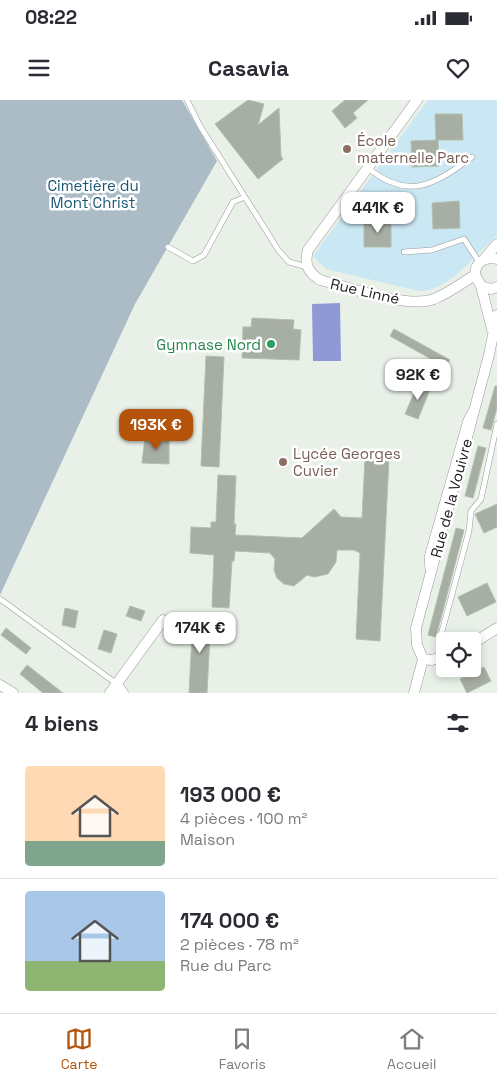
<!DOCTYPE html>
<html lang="fr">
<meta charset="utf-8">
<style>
body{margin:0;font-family:"Space Grotesk",sans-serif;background:#f7f7f7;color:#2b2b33;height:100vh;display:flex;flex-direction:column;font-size:19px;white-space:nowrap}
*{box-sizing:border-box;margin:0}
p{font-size:16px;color:#7c7c81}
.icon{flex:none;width:28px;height:28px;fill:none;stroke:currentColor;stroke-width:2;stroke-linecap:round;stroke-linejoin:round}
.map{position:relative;height:593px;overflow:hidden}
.drawer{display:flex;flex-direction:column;background:#fff;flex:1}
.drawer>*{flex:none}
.tools{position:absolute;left:436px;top:532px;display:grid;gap:10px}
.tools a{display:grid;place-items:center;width:45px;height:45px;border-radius:5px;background:#fff;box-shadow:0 2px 8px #0003;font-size:25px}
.price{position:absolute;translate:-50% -42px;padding:0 11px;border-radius:10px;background:#fff;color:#222;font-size:16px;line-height:32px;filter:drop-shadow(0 1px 2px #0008)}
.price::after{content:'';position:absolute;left:50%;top:30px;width:15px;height:11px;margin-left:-8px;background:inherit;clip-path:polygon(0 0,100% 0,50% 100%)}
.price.selected{background:#b45309;color:#fff}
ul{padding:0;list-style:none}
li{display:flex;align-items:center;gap:15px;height:125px;padding:0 25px}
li+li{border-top:1px solid #e1e1e2}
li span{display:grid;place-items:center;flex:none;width:140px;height:100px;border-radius:5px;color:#555}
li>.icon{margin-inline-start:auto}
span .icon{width:60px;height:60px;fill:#fffc;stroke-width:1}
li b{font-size:21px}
h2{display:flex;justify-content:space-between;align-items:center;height:60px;padding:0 25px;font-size:21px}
.status{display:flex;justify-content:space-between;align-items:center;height:35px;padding:0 25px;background:#fff;direction:ltr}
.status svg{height:14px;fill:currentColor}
header{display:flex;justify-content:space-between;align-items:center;height:65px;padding:0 25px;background:#fff;font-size:22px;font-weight:700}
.tab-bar{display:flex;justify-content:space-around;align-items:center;height:70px;border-top:1px solid #e1e1e2;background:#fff;font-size:14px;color:#7c7c81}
.tab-bar a{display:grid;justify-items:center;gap:2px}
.tab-bar .selected{color:#b45309}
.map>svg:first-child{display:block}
.cemetery{fill:#abbcc6}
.park{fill:#cae7f4}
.pitch{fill:#8f99d6}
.building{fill:#a7aea4;stroke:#b2c0ac}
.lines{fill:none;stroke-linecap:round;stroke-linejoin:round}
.lane-casing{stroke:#9a9a9a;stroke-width:6}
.street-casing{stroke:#9a9a9a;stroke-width:11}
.lane{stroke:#fff;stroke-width:5}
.street{stroke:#fff;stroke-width:10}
.education-dot{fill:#8d6e63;stroke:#fff;stroke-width:2}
.leisure-dot{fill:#2e9e5b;stroke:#fff;stroke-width:2}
.labels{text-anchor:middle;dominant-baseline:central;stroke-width:5;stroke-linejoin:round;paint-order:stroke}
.education-label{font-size:15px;fill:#785e54;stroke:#fff;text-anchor:start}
.park-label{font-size:15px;fill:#185675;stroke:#fff}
.street-label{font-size:15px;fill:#202020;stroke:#fff}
.leisure-label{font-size:15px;fill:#27864d;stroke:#fff;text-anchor:end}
</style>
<div class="status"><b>08:22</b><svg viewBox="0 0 49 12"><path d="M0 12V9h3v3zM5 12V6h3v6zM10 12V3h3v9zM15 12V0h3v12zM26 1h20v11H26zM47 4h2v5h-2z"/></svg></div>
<header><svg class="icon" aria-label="menu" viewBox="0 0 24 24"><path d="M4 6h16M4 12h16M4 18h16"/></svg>Casavia<svg class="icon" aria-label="heart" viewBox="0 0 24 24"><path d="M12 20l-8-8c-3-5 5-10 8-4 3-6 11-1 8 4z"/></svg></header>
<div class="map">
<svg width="497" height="593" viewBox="0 0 497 593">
<rect width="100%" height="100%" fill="#e8f0e8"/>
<path class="cemetery" d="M0,0H182L217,61L135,204L0,495Z"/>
<path class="park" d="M428,0H497V135C476,154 449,191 419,191L326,169L313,156Z"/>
<path class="pitch" d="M340,203L341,261H313L312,204Z"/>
<path class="building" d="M248,0L264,4L258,25L279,8L281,56L283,59L258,79L215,24Z
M345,0H368L353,13L357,18L345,28L332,11Z
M435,14H462L463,40H438L439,66L412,67L411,41L436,40Z
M459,101L460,128L433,129L432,103Z
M364,121H391V147H364Z
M252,218L294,220L293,229L301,230L299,260L242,258L243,227H251Z
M394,229L450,260L445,267L390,236Z
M206,256L224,257L219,367L201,366Z
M419,282L431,287L418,319L405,314Z
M495,286H497V308L491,330L483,328Z
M145,337L169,338V364L142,363Z
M478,346L486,348L473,398L465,396Z
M365,358L389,359L380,541L356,539L360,453L354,450H337L336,462L328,474L314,477L307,475L294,486L284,484L277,478L274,470L275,459L270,453L235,451L234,461H232L229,508L212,507L214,455L190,453L191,427L211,428V422H216L218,375L236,376L234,424H236L235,435L302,438L334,409L341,417L362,418Z
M497,404V427L484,433L475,414Z
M456,428L464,430L436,537L428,535Z
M487,483L496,502L467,516L458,497Z
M130,506L145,511L141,521L126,516Z
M65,508L78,511L75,528L62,525Z
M193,515L211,516L207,593H189Z
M6,528L31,548L26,554L1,535Z
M104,530L117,534L111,553L98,549Z
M27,565L63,593H43L20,574Z
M484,567L491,581L467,593L460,579Z"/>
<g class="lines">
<g class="lane-casing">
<path id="lane" d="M187,0L200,26L279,151L289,162L307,167
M368,68C409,101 434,85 472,57
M168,147L193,161L204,155L233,102L245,97
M404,152L432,150L464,139L479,162
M428,469L427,457L466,320L470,312
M0,499L117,584
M445,545L441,535L469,431L471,411L481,399L497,324"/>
</g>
<g class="street-casing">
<path id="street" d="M417,0L308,150C304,165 308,172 320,180C349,187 407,209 434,199C449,193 462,183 475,175
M484,159L497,144
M497,159C485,156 475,162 475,175L481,186L491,189L497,187
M481,186L492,229
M472,544L497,528
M423,559L417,545L416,528L489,255L497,215
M423,559L432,560L445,556
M117,584L123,593
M0,585L13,593
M110,593L163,520
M414,593L423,559"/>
</g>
<use href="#lane" class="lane"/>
<use href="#street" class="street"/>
</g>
<g class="education-dot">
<circle cx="347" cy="49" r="5"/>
<circle cx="283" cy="362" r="5"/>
</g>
<circle class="leisure-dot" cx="271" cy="244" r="5"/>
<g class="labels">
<g class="education-label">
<text x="357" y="40">École<tspan x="357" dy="17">maternelle Parc</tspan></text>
<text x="293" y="353">Lycée Georges<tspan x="293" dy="17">Cuvier</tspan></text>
</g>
<g class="park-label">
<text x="93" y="85">Cimetière du<tspan x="93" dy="17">Mont Christ</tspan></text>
</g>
<g class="street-label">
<text transform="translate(365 191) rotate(13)">Rue Linné</text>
<text transform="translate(451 398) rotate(-75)">Rue de la Vouivre</text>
</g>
<g class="leisure-label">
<text x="261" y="244">Gymnase Nord</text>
</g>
</g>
</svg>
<div class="tools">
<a><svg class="icon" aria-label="locate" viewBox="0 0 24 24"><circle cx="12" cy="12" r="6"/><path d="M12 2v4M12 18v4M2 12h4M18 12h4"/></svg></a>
</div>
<b class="price" style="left:378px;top:134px">441K €</b>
<b class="price" style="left:418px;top:301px">92K €</b>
<b class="price selected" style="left:156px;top:351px">193K €</b>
<b class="price" style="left:200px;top:554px">174K €</b>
</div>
<section class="drawer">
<h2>4 biens<svg class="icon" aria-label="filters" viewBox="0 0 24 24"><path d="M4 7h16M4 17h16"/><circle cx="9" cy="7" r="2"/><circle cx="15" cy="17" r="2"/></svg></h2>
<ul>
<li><span style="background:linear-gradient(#ffd9b3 75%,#7fa58c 0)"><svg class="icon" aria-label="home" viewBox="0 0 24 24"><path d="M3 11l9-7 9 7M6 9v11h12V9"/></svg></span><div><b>193 000 €</b><p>4 pièces · 100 m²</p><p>Maison</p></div></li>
<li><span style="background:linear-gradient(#a9c7e8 70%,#8fb573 0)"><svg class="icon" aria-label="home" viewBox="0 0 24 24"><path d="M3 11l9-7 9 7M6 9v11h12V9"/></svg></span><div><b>174 000 €</b><p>2 pièces · 78 m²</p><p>Rue du Parc</p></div></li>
</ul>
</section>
<nav class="tab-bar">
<a class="selected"><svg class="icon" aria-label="map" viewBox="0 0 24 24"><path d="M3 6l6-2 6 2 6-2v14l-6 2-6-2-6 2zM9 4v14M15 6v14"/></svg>Carte</a>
<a><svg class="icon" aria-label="saved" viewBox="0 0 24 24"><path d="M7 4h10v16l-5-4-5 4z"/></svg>Favoris</a>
<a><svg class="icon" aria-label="home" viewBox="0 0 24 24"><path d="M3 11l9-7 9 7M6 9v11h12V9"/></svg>Accueil</a>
</nav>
